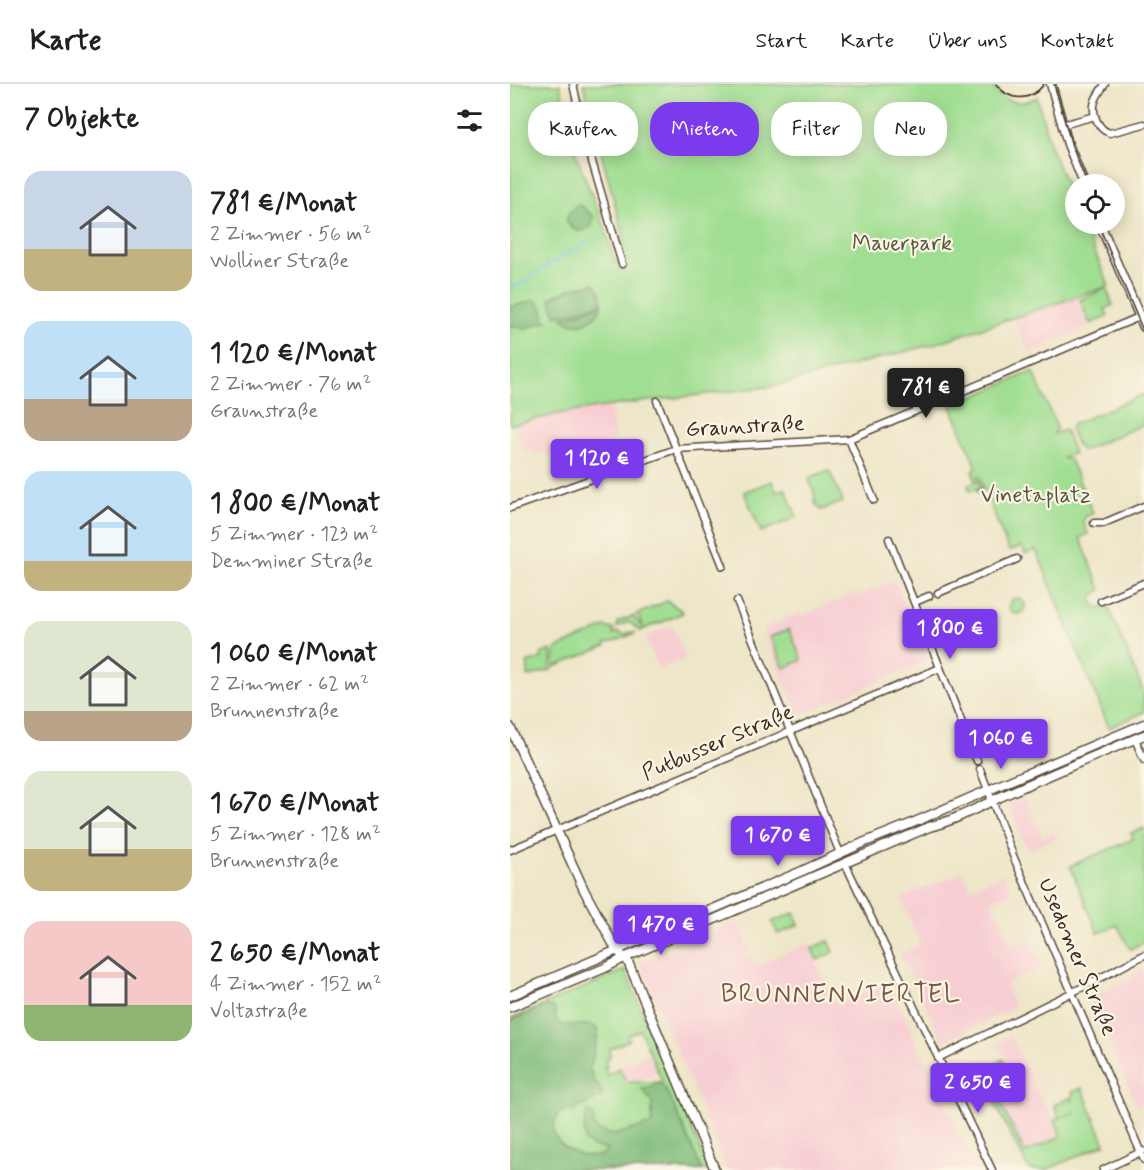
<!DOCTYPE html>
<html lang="de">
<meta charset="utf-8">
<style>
body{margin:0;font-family:Mynerve,sans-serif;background:#f6f6f6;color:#202124;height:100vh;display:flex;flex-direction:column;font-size:22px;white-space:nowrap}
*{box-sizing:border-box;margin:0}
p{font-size:20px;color:#757577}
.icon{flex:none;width:33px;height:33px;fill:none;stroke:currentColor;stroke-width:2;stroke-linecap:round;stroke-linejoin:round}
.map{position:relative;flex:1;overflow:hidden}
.panel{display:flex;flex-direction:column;background:#fff;width:510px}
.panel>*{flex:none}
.top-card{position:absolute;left:18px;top:18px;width:525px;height:54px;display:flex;gap:12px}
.controls{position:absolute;left:555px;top:90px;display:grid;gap:12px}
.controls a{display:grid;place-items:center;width:60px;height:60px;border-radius:50%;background:#fff;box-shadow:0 3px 15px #0003;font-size:30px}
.price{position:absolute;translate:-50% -51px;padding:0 14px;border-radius:6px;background:#7c3aed;color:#fff;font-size:20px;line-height:39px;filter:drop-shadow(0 2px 3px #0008)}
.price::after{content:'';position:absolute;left:50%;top:36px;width:18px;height:14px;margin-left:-9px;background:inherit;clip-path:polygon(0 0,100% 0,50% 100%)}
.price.selected{background:#222;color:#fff}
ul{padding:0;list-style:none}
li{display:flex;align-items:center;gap:18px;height:150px;padding:0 24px}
li span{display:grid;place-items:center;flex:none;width:168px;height:120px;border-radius:18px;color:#555}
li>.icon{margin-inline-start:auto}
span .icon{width:72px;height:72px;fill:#fffc;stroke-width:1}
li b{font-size:26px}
h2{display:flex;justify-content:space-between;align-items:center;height:72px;padding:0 24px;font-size:26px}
.tag{padding:0 21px;border-radius:24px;background:#fff;box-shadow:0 3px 15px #0003;font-size:21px;line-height:54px}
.tag.selected{background:#7c3aed;color:#fff}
header{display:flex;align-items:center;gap:36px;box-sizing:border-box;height:84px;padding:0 30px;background:#fff;border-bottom:2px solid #e0e0e0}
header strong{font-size:28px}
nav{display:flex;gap:33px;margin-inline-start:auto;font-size:21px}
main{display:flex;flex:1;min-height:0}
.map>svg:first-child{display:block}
.built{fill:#f7cfd3}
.green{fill:#a0de92;stroke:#6e8458;stroke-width:1.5;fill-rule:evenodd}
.forest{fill:#80bd7c;stroke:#5e744d;stroke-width:1.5}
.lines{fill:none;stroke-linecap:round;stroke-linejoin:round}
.stream{stroke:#7dbff2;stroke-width:1.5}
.street-casing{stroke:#564638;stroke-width:9}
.secondary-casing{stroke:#564638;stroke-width:11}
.street{stroke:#fff;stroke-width:6}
.secondary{stroke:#fff;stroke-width:8}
.tram{stroke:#3b2a1e;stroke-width:1.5}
.labels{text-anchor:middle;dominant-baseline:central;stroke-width:4.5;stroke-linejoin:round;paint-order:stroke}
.park-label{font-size:22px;fill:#54573b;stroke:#fcf5e5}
.street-label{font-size:22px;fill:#3b2a1e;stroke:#fcf5e5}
.quarter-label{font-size:26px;letter-spacing:1.5px;fill:#7a5843;stroke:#fcf5e5}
</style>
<header>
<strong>Karte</strong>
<nav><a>Start</a><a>Karte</a><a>Über uns</a><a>Kontakt</a></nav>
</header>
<main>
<section class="panel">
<h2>7 Objekte<svg class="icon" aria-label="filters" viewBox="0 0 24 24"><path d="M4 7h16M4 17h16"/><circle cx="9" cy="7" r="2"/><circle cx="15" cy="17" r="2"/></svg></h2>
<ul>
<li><span style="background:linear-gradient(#c9d6e8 65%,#c2b280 0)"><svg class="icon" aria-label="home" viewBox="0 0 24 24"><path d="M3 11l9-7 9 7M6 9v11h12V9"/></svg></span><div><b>781 €/Monat</b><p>2 Zimmer · 56 m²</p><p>Wolliner Straße</p></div></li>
<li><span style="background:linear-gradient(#bfe0f5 65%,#b9a48a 0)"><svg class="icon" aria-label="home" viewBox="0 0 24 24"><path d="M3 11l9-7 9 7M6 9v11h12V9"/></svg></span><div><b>1 120 €/Monat</b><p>2 Zimmer · 76 m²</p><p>Graunstraße</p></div></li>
<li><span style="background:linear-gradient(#bfe0f5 75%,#c2b280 0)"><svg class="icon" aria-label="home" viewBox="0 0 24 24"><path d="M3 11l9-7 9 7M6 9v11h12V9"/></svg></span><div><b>1 800 €/Monat</b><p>5 Zimmer · 123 m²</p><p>Demminer Straße</p></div></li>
<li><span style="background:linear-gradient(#dfe7d0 75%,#b9a48a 0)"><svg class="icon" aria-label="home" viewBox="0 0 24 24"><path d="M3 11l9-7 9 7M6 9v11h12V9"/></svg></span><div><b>1 060 €/Monat</b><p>2 Zimmer · 62 m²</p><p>Brunnenstraße</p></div></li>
<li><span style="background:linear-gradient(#dfe7d0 65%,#c2b280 0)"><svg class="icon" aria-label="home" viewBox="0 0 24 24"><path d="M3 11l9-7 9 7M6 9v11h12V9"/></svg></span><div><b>1 670 €/Monat</b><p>5 Zimmer · 128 m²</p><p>Brunnenstraße</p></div></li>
<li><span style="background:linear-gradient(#f6c9c9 70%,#8fb573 0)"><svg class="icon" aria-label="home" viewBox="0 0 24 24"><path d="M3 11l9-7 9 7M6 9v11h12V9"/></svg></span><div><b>2 650 €/Monat</b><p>4 Zimmer · 152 m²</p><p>Voltastraße</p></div></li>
</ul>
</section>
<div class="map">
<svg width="634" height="1086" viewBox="0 0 634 1086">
<rect width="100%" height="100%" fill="#fcf5e5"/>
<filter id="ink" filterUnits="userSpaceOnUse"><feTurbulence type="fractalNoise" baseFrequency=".0167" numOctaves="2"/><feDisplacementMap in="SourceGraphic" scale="12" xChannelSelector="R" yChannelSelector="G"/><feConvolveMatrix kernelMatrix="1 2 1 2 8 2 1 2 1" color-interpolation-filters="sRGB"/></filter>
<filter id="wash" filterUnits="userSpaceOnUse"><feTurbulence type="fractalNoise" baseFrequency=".008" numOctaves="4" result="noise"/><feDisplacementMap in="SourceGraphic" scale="24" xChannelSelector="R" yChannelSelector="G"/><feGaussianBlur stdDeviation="1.35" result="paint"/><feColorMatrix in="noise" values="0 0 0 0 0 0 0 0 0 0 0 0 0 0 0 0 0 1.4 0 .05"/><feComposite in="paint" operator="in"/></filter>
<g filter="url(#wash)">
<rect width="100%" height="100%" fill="#ede6c8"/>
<path class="built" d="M566,213L579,243L518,269L504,234Z
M101,322L105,355L78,365L77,362L60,369L36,371L12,365L6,340L50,330Z
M385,496L418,577L288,632L252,545L289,529L291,532L345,509L347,512Z
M162,541L176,574L149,586L135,553Z
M515,714L532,753L545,748L547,754L518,767L498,721Z
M453,788L461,804L494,790L502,808L481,816L485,828H487L502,863L522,855L534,883L495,900L505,923L433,958L390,869L410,861L391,814Z
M227,837L246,882L299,859L325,922L378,898L467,1086H217L130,879Z
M634,885V1020L627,1022L580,913Z
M501,952L534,1022L537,1021L550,1051L515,1068L481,998L502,988L487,958Z
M139,969L147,989L118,999L109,984L112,981Z"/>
<path class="green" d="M0,0H50L58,44L68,76L96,147L105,179L116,175L111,159L115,158L73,0H481C491,18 509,23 527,13L540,62L565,122L566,140H573L599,202L424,260L264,302L122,319L52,329L0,341Z
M596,204L603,221L595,225L598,232L580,240L570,216Z
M523,287L547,344L544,349V350L555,346L564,369L553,374L560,376L583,429L575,433L573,438L578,450L570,454L591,506C580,511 578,520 591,525L598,522L634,609V628L599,644L526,466L515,470L512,462L499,467L474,405L473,404L467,408V406L470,403L460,407L458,402L459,400L468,396L471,404L473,403L469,392L465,395L462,386L467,385L441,322L447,320V318L459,313L460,314Z
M634,310V340L572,367L567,361L560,344L563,340Z
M317,387L320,388L333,418L311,426L305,419L304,408L299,396L300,393Z
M262,397L266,408L275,404L287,433L251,448L234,408Z
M499 522a8 8 0 1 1 16 0a8 8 0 1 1-16 0Z
M157,517L171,526L173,529L148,540L147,539L130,547L119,538L107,543V538L123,532L133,544L128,531H125Z
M95,543L104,545L103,550L109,548V549L117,551L118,548L126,549L103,558L95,560L96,562L44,583L45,565Z
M279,545L292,576L274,584L260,553Z
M41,566V586L18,593V583L17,579L32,574L31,570Z
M634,744V858L620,865L607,841L588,849L560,782L623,755L621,749Z
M284,829L289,841L268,850L262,838Z
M319,857L324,868L307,876L302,864Z
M115,886L199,1086H0V935ZM130,946L152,997L149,998H117L109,984L97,991L94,983H97L95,980L97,978L96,975L100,973V965L119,956L118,951Z
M493,975L500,988L480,998L515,1069L551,1052L545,1036L567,1027L549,1034L544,1021L560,1014L563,1017L561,1013L563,1012L562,1008L572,1004L595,1060L536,1086H519L469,989Z"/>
<path class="forest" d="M67,121H70L83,132L82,142C70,150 66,149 57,138C56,130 61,126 67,121Z
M85,199L91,210L92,219L52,232L49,230L46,232C42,226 44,220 40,214L60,205Z
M25,216C32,221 34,227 35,236L37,237L14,245L6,242L0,241V223Z
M92,221C86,237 68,248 53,234Z
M36,922L44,923L46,935L51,941H81L87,944L88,949L80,985L84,998L88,1001L93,1011C84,1018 74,1019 63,1027L58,1026L50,1028C49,1031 44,1037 44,1041C39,1064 84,1083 98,1066L81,1062L75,1057C74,1047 73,1037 78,1028H81L83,1030L84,1042L89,1047L104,1051L142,1040V1018L132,1005L150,999L155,1004L164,1022L192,1086H0V937Z"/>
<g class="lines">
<path class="stream" d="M0,200L5,202L16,199L15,196L21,194V191L29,189L28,186L37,183L36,180L49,177V174L52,173V171L61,169L60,167L71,164L70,160L79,158"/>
</g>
</g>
<g filter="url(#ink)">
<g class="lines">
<g class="street-casing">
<path id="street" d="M63,0L74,50L112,180
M595,0C592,5 587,11 585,17C581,29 588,46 600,49L634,40
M552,41L585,32
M147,317L213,482
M339,355L364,416
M0,424L166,365L339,355L634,231
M584,439H594L634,422
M379,455L467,677
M428,509L507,475
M227,517L330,769
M591,517L634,499
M405,518L419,512
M625,655L634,676
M470,685L504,774L634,1076
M0,766L430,584
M335,779L482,1086
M428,974L573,903L634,871
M593,1086L633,1067"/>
</g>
<g class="secondary-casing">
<path id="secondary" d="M541,0L558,60L574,100
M590,140L634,243
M0,643L74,806L107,867L111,870
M116,873L205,1086
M0,912L292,787L355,758L400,740L490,701L634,640
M0,923L95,884L116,873L419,743C447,736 472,721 499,709C544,689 589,670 634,651"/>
</g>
<use href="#street" class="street"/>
<use href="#secondary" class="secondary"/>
<path class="tram" d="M486,0C499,18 521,18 534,0
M544,0L562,62L577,100
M588,140L634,249"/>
</g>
</g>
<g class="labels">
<g class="park-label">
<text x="392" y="160">Mauerpark</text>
<text x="526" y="412">Vinetaplatz</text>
</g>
<g class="street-label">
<text transform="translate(235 343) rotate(-3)">Graunstraße</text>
<text transform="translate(208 659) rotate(-23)">Putbusser Straße</text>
<text transform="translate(567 873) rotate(67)">Usedomer Straße</text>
</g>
<g class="quarter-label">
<text x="331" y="911">BRUNNENVIERTEL</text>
</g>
</g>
</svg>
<div class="controls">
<a><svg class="icon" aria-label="locate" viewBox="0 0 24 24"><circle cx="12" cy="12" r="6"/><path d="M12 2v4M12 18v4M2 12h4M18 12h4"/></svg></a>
</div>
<b class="price selected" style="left:416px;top:335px">781 €</b>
<b class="price" style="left:87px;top:406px">1 120 €</b>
<b class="price" style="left:440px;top:576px">1 800 €</b>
<b class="price" style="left:491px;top:686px">1 060 €</b>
<b class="price" style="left:268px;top:783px">1 670 €</b>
<b class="price" style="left:151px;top:872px">1 470 €</b>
<b class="price" style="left:468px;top:1030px">2 650 €</b>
<div class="top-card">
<a class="tag">Kaufen</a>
<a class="tag selected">Mieten</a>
<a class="tag">Filter</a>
<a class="tag">Neu</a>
</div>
</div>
</main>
